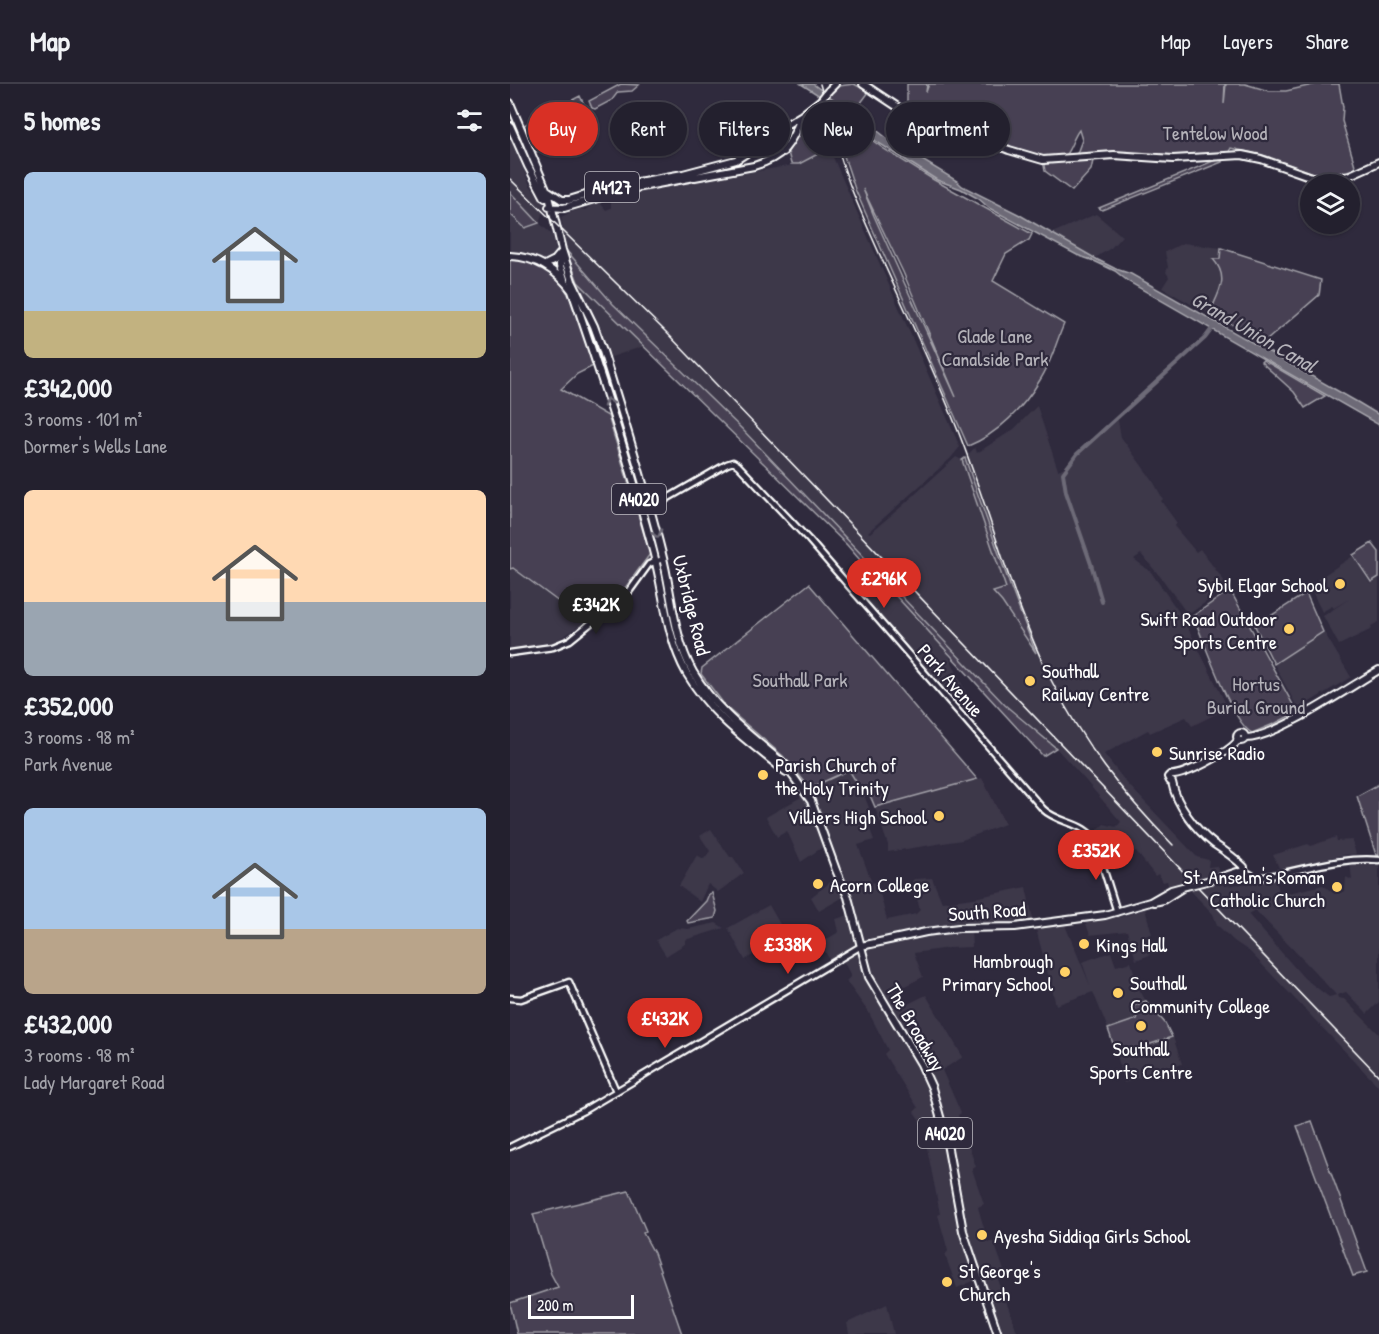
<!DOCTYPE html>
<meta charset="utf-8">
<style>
body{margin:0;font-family:"Patrick Hand",sans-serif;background:#2f2d3a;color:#f1f3f6;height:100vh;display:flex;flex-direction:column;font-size:22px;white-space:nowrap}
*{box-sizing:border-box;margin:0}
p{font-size:20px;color:#a3a3aa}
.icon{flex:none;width:33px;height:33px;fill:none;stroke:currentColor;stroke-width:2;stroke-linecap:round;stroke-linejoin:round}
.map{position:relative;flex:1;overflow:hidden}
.side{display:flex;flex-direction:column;background:#23202e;width:510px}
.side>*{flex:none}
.banner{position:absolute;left:18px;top:18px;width:570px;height:54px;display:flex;gap:12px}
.fabs{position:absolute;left:790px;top:90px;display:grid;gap:12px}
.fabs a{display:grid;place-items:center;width:60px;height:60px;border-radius:50%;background:#23202e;box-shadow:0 2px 4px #0004,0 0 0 2px #403e4a;font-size:30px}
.scale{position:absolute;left:18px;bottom:15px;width:106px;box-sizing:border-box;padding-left:6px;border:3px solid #fff;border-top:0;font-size:16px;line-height:21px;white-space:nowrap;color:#fff;-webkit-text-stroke:4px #2f2a3d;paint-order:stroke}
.price{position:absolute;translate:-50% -51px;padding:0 14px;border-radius:21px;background:#d93025;color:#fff;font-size:20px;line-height:39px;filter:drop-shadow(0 2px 3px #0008)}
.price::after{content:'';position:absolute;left:50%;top:36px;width:18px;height:14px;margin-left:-9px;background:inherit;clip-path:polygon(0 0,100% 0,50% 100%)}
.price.active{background:#222;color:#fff}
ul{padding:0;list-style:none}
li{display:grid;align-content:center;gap:12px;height:318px;padding:0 24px}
li span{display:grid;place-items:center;height:186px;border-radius:9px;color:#555}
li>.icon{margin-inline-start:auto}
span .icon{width:108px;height:108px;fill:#fffc;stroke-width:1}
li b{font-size:26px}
h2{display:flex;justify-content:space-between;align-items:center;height:72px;padding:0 24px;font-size:26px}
.chip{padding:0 21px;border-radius:27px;background:#23202e;box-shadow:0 2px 4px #0004,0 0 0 2px #403e4a;font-size:21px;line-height:54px}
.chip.active{background:#d93025;color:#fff}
header{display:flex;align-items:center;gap:36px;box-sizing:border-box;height:84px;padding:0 30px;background:#23202e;border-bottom:2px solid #403e4a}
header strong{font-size:28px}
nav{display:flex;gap:33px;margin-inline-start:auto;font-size:21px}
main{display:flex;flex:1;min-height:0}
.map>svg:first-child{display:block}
.built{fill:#3c3749;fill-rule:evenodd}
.green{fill:#464152;stroke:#a2a0a8;stroke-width:1.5;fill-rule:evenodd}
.water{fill:#6d6a77;stroke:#a7a6ad;stroke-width:1.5}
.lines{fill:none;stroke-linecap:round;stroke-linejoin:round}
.canal{stroke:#6d6a77;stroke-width:4}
.tertiary-casing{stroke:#fff;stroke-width:9}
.primary-casing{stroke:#fff;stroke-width:10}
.tertiary{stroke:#2f2a3d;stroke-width:4.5}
.primary{stroke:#2f2a3d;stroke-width:6}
.rail{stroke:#fff;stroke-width:1.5}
.primary-bridge-casing{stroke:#fff;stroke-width:10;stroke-linecap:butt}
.primary-bridge{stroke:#2f2a3d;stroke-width:6}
.oneway{stroke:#6d6a77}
.poi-dot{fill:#ffd166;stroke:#2f2a3d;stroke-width:2}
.labels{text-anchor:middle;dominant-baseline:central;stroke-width:4.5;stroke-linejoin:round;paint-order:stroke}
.shield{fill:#2f2a3d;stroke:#c1bfc5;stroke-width:1.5}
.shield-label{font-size:18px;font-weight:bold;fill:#fff}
.park-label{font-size:20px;fill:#b5b3ba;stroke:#2f2a3d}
.poi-label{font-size:20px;fill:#fff;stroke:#2f2a3d;text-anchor:start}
.street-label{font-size:20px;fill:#fff;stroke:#2f2a3d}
.water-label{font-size:21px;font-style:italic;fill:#b6b4bb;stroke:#2f2a3d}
</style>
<header>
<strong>Map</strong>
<nav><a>Map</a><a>Layers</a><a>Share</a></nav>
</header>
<main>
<section class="side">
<h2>5 homes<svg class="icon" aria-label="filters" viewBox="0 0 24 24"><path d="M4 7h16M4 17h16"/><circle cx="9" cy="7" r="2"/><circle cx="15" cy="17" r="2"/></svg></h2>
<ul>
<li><span style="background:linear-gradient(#a9c7e8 75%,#c2b280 0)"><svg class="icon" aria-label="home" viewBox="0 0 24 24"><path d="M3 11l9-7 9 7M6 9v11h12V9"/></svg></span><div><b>£342,000</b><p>3 rooms · 101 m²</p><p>Dormer's Wells Lane</p></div></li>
<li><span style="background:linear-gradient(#ffd9b3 60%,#9aa5b1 0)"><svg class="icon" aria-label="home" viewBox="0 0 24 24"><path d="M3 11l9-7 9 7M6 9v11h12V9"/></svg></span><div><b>£352,000</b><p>3 rooms · 98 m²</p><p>Park Avenue</p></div></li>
<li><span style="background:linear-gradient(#a9c7e8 65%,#b9a48a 0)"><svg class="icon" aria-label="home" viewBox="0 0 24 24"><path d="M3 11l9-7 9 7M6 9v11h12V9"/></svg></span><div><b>£432,000</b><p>3 rooms · 98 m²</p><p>Lady Margaret Road</p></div></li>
</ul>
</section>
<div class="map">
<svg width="869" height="1250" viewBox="0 0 869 1250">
<rect width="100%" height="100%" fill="#2f2a3d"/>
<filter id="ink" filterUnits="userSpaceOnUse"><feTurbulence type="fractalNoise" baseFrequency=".0167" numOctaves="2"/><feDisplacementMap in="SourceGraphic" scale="12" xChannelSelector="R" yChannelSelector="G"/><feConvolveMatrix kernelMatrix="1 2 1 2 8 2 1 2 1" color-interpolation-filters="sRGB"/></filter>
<g filter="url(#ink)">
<path class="built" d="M0,53L20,101L35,121L29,139L43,151L46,168L41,175L33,176L0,171V131L15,144L29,139L0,108Z
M319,64L450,363L440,375L358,448L360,449L391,423L446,373L452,376L496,504L484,508L492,518L524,566L455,374L465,363L467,369L504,345L527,322L548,386L561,380L569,369L608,336L611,353L643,397L653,415L651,417L667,439L664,442L686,468L690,465L718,502L678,531L653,496L631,470L624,475L641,488L673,534L718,624L682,642L676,633L640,649L638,646L594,670L615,697L687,773L699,776L698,783L706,782L709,786L710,798L715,802L766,795L770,811L813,801L825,810L835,807L836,793L842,796L840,778L869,779V918L857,930L836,908L827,911L828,914L834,915L869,950V1003L740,868L724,857L707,841L703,830L676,802L657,806L658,801L657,797L653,798L648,790L645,792L626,767L614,773L592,778L582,751L594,740L606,743L611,738L576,697L546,664L495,621L412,535L399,519L103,220L56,166L51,133L63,127L71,125L75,126L83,120L90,119L96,126L101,124V117L103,114L117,109L289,80ZM745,826L802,885L826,911L819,913L794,894L738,830Z
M586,130L612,152L601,164L585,174L542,149Z
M673,159L711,164L811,196V209L757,256L744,255L652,204L659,193L656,188L658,183L655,168Z
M65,194L134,262L98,274L83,230L71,211Z
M843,472L860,499L869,494V538L861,542L862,545L829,561L813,532L839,515L824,524L822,522L812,528L799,501Z
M3,484L76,538L46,557L0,566V485Z
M374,498L437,567L460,618L461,635L350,511Z
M814,548L841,593L788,625L764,580Z
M339,686L354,711L362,731L356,734L364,756L348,761L362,799L367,798L377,836L406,830L410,826L402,797L404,795L422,794L432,818L464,814L516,803L524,839L461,844L462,863L439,864L404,869L413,893L389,905L396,921L416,911L453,973L432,986L451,1029L448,1031L466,1083L462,1085L474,1120L468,1123L478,1158H484L496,1192L488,1195L508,1250H492L473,1193L447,1204L435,1171L438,1167L428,1131L430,1130L416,1059L409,1035L404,1028L408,1024L374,970L378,966L359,929L336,897L341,892L331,873L321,878L310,859L329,848L326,835L342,830L337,811L309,827L301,813L327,793L314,762L291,778L277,747L267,753L256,733L291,713L299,705Z
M472,694L495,740L452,756L378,768V761L365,724Z
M201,745L220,773H223L234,789L208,808L198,800L190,818L169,802L187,771L194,775L200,767L190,752Z
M826,753L827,757L842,756L846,770L834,771L770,786L763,771L798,760L801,762Z
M259,821L275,849L273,851L285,873L276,878L264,857L235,876L218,844Z
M635,825L642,850L635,852L640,871L626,876L617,847L580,851L574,834L607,828L610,833Z
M206,839L214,844L175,856V860L156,872L146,856L167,844L178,845Z
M555,841L580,901L572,878L601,868L606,882L621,878L629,905L636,917L623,922L627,934L598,945L583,908L546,921L526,845Z
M663,953L672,980L614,999L607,971Z
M377,1220L384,1250H339L337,1239Z"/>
<path class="green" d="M111,0L129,1L122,7L108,8L102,16L85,25L82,24L79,17Z
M344,0L359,8L344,28L318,12L329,2Z
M397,0H417L416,8L419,0H715L714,20L716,0H735L759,7H776L807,0H829L833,23L832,37L846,85L812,92L756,72L721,64L717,71L690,73L602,69L566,72L572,56L569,46C561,56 560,73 547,76L584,72L581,86L562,107L535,87L533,76H540C511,67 483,56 455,46C435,38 416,35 397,24Z
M70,12L82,37L81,42L26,68L14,41Z
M316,18L326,30L374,65L424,96L522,150L519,156L496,170L483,197L554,240C546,258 541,280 530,296C514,323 488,350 458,362L345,105ZM353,105L393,188L446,313L364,132Z
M311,21L323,62L289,80H281L278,68L297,33Z
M708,75L712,76V78L592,126L589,124Z
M0,108L29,139L15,144L0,130Z
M711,164L811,196L809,211L757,256L744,255L701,226C710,206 719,193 703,175H710Z
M56,166L103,220L232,345L495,621L546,664L533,672L374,499L350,511L347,508L363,491L337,461L68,198Z
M0,176C61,175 68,236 83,282L67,290L51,305L98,332L140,470L115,504L76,538L3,484L0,485Z
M753,276L815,312L795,324L784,308L751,278Z
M455,374L501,504L526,569L492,518L483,508L496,504L452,376Z
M862,459L869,468V493L861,498L843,471Z
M299,500L467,695L365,723L359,709L354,711L339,686L300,704L273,672L217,624L191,590L192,584Z
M720,506L787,628L766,639L742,649C721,638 694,556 683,532Z
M796,509L813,548L764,580L745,542Z
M869,700V771H866L847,712Z
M202,809L207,827L205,834L178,839L177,837L196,817L199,810Z
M636,917L655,939L662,953L607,971L598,945L627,935L623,922Z
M802,1037L857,1188L843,1192L787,1042Z
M119,1107L136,1147L133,1149L144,1169L172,1250H7L0,1219L48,1203L41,1190L23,1130Z"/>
<path class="water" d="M291,0H303L335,24L337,23L378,55L383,58L389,55L393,58L394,65L447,97L452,102L508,130L588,176L606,185L621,190L849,319L869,331V341L619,198L605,187L584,177L567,171L479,124L469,115L451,105L427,96L364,56L326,26L321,19Z"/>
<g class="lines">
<path class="canal" d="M592,518L581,480L556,408L553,389L567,370L695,254L704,242"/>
<g class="tertiary-casing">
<path id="tertiary" d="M139,425L217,380L223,378L228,381L299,456L533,725C548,740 577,738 585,758L607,828
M0,569L43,563L60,556L118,509L139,480L153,475
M734,787L745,793H754C795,786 826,773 869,776
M0,914L11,915L59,898L106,1007
M0,1063L73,1027L351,862"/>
</g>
<g class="primary-casing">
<path id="primary" d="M353,0L400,31L450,46L499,66L533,76L604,71L663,75L732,71L751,75L802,93L829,96L869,78
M318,7L325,0
M0,19L39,112L52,166L62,197L84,242L92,264C113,332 135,401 152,470C162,508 163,553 183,588C207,629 244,654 279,684L280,688L301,717L326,786L338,813L359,893L411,980L422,1004L436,1054L453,1147L488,1250
M0,42L18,82L35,114
M258,55L269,59L273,68
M37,106L52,116H59L105,102L173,90L226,76L258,55L269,45L292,31L311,16
M39,123L54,124L115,106L244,82C276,72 280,60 292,32
M50,170V182L54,195
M0,172C27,173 47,186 63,208
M37,180L45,176L50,170
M62,207C91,291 119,377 142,463C154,505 155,551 177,590C204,635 237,656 276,688H280
M727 653a4 4 0 1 1 8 0a4 4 0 1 1-8 0Z
M735,654C764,655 841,602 869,586
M709,794L727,788L733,789L734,783C725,774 715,767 704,760C686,746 666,721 662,698L660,697L658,693L660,691C672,693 721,668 728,656
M644,818L653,816L672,804
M351,862L416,848L449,844L505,843L595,831L640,818L661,806L676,802"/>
</g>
<use href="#tertiary" class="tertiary"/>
<use href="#primary" class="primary"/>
<path class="rail" d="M310,0C320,35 328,70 341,104C372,181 411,255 442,332C478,418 499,510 540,594C573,660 612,709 663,761
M0,95L157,249L869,992"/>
<g class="primary-bridge-casing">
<path id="primary-bridge" d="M311,16L318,7
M676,802L709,794"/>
</g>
<use href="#primary-bridge" class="primary-bridge"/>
</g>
<defs><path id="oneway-chevron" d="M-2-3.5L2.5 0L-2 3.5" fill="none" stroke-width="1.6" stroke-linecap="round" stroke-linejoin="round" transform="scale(1.5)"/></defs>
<g class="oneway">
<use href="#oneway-chevron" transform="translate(98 318) rotate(-107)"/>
<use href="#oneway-chevron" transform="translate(147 450) rotate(74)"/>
</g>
</g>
<g class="poi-dot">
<circle cx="830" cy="500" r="6"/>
<circle cx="779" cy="545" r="6"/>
<circle cx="520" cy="597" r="6"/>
<circle cx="647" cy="668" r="6"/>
<circle cx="253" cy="691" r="6"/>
<circle cx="429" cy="732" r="6"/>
<circle cx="308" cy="800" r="6"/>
<circle cx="827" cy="803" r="6"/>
<circle cx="574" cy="860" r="6"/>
<circle cx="555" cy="888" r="6"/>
<circle cx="608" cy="909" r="6"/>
<circle cx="631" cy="942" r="6"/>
<circle cx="472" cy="1151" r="6"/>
<circle cx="437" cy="1198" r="6"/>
</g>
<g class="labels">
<g class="shield">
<rect x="75" y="88" width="54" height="30" rx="4.5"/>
<rect x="102" y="400" width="54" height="30" rx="4.5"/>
<rect x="408" y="1034" width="54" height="30" rx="4.5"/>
</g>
<g class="shield-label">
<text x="102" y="103">A4127</text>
<text x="129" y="415">A4020</text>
<text x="435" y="1049">A4020</text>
</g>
<g class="park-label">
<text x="705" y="48">Tentelow Wood</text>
<text x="485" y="251">Glade Lane<tspan x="485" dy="23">Canalside Park</tspan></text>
<text x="290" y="595">Southall Park</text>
<text x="746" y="599">Hortus<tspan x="746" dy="23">Burial Ground</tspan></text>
</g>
<g class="poi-label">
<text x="818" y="500" text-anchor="end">Sybil Elgar School</text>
<text x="767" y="534" text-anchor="end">Swift Road Outdoor<tspan x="767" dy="23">Sports Centre</tspan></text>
<text x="532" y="586">Southall<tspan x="532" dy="23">Railway Centre</tspan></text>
<text x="659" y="668">Sunrise Radio</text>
<text x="265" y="680">Parish Church of<tspan x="265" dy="23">the Holy Trinity</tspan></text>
<text x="417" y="732" text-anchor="end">Villiers High School</text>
<text x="815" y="792" text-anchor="end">St. Anselm's Roman<tspan x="815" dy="23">Catholic Church</tspan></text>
<text x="320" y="800">Acorn College</text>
<text x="586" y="860">Kings Hall</text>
<text x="543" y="876" text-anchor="end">Hambrough<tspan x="543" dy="23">Primary School</tspan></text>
<text x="620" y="898">Southall<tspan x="620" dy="23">Community College</tspan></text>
<text x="631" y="964" text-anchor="middle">Southall<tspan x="631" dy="23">Sports Centre</tspan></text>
<text x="484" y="1151">Ayesha Siddiqa Girls School</text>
<text x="449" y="1186">St George's<tspan x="449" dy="23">Church</tspan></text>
</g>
<g class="street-label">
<text transform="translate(182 521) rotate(76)">Uxbridge Road</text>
<text transform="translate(441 596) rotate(49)">Park Avenue</text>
<text transform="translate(477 827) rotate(-4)">South Road</text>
<text transform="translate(406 943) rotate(60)">The Broadway</text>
</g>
<g class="water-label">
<text transform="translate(744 248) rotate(30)">Grand Union Canal</text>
</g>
</g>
</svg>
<div class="fabs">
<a><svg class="icon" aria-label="layers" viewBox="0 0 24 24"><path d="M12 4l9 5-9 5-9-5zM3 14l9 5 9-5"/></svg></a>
</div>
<div class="scale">200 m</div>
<b class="price" style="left:374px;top:525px">£296K</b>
<b class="price active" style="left:86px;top:551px">£342K</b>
<b class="price" style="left:586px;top:797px">£352K</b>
<b class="price" style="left:278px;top:891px">£338K</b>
<b class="price" style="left:155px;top:965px">£432K</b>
<div class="banner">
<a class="chip active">Buy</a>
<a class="chip">Rent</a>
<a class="chip">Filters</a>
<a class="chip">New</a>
<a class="chip">Apartment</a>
</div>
</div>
</main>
